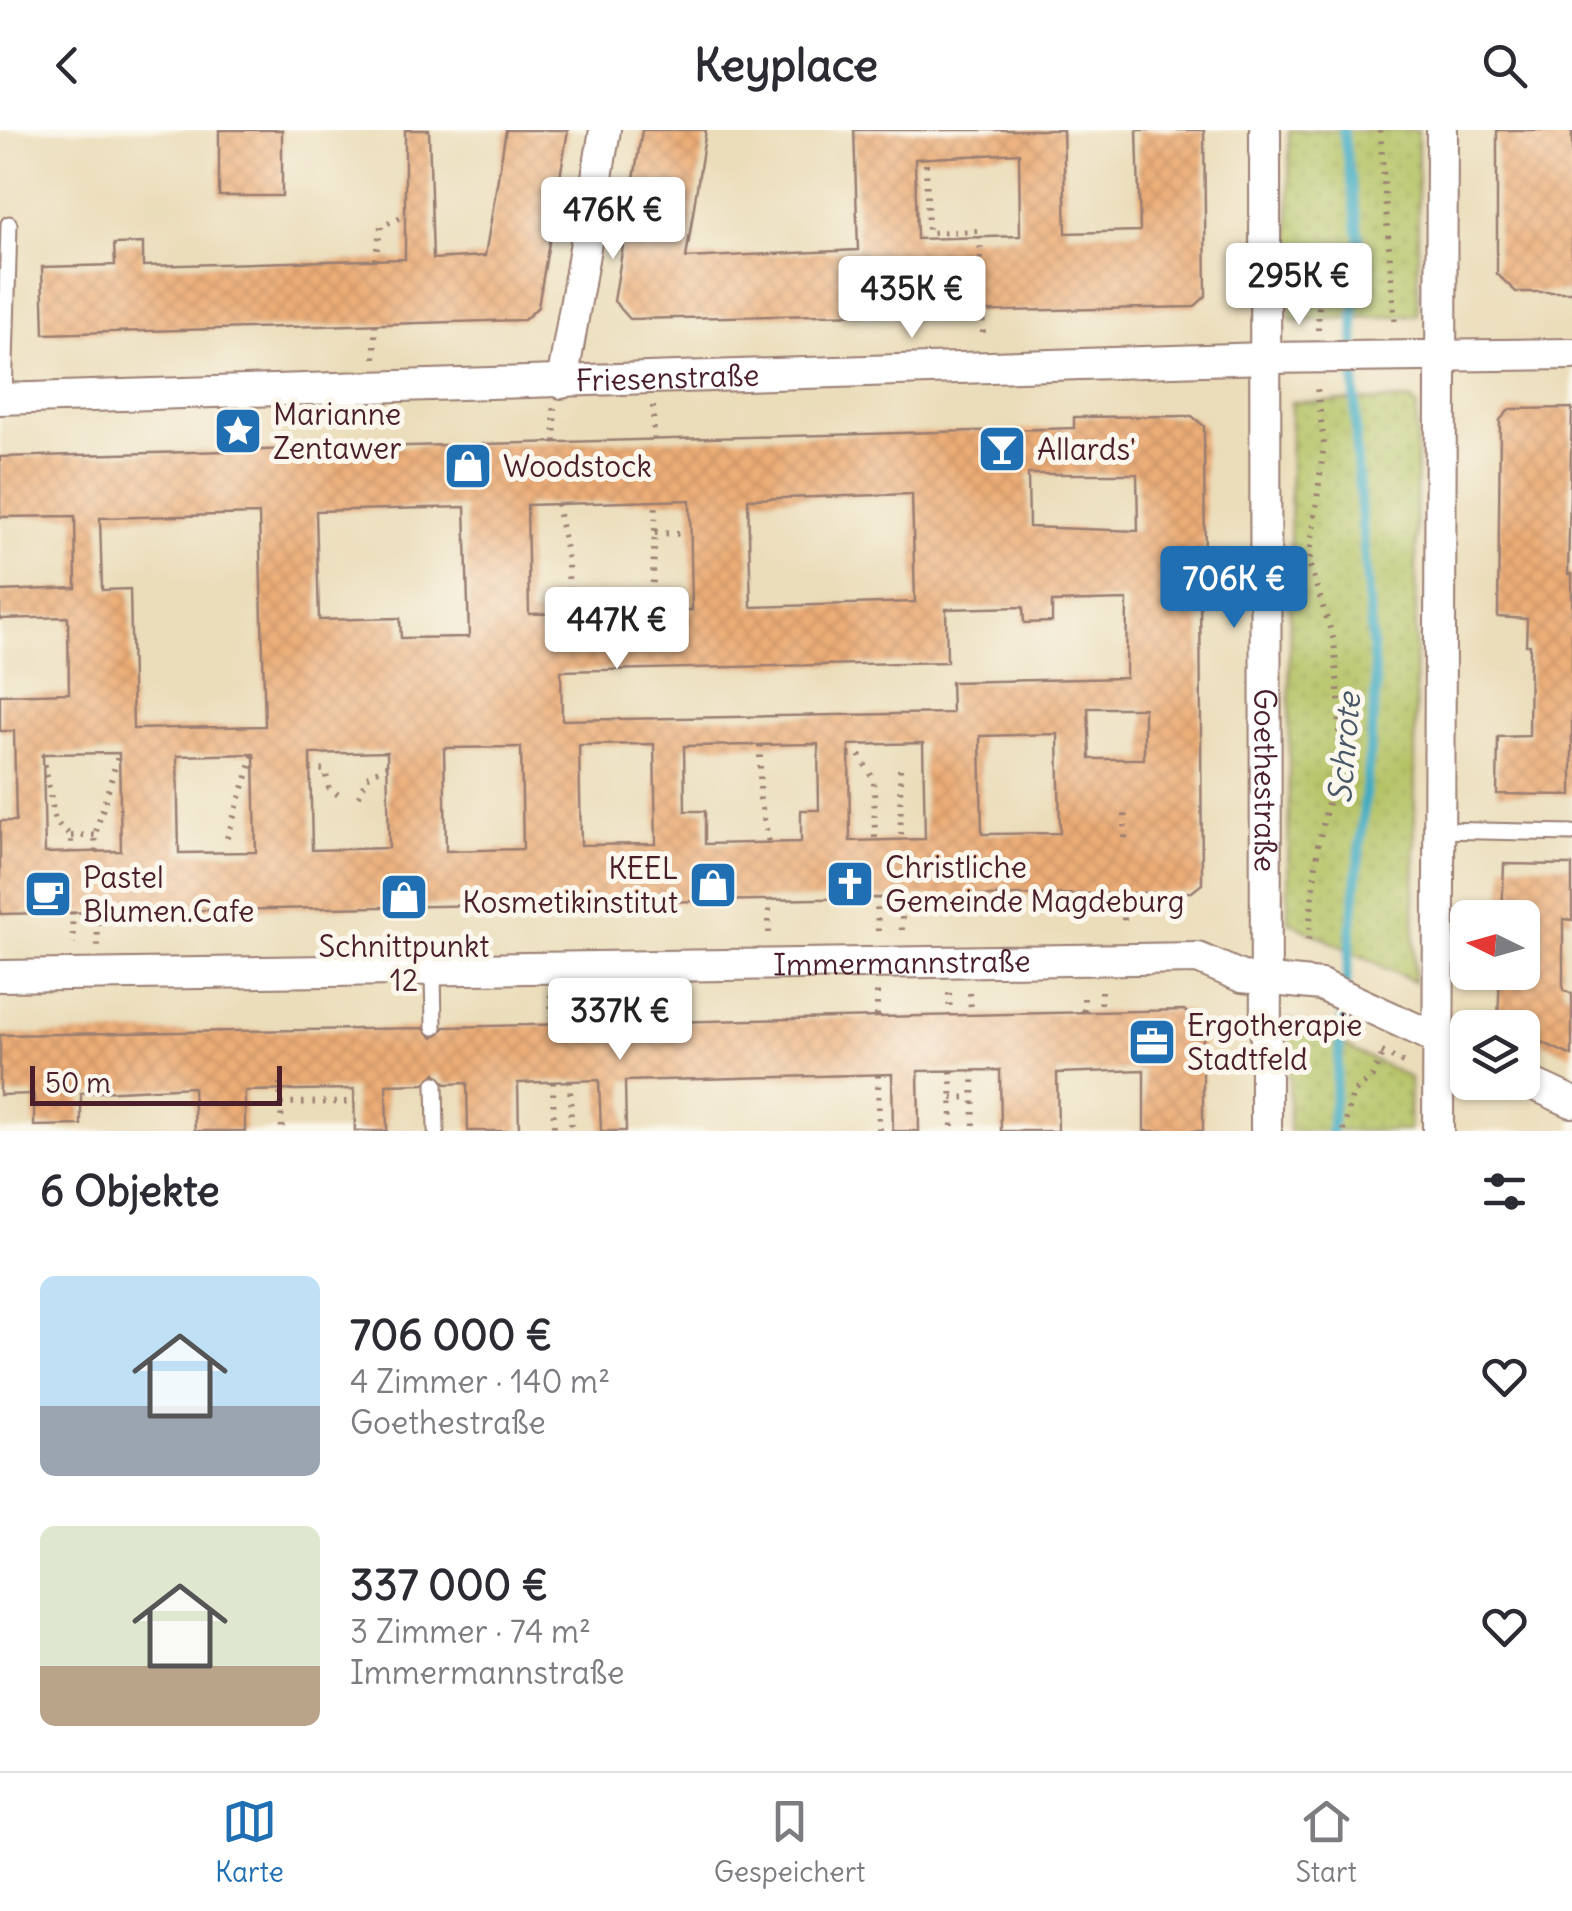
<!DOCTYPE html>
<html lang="de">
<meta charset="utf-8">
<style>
body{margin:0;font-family:Delius,sans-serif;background:#f2f2f3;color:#2b2b33;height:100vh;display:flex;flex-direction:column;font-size:38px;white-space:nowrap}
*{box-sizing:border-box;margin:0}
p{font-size:32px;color:#7c7c81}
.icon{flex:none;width:55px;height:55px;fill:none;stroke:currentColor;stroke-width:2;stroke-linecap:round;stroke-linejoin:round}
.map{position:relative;height:1001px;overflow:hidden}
.side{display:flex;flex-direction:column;background:#fff;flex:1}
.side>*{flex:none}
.needle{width:65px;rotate:275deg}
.buttons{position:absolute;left:1450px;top:770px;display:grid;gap:20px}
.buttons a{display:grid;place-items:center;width:90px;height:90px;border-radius:15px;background:#fff;box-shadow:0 2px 8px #0004;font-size:50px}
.scale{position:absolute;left:30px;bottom:25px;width:252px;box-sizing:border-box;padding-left:10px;border:5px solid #4a1f2b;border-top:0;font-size:28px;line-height:35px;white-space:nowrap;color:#4a1f2b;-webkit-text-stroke:8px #fbf7ec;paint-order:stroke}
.price{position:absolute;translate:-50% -85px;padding:0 22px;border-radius:10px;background:#fff;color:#222;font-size:32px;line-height:65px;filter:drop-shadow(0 2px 5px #0008)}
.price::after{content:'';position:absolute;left:50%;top:60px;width:30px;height:22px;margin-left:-15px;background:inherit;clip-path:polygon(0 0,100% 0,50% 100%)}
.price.selected{background:#1f6fb2;color:#fff}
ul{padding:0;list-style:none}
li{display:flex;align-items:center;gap:30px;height:250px;padding:0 40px}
li span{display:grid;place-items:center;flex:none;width:280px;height:200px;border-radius:15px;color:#555}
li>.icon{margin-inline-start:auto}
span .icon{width:120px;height:120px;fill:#fffc;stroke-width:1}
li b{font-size:42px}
h2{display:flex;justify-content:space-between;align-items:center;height:120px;padding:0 40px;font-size:42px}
header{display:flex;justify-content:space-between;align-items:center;height:130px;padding:0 40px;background:#fff;font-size:45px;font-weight:800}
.dock{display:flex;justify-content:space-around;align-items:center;height:140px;border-top:2px solid #e1e1e2;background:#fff;font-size:28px;color:#7c7c81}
.dock a{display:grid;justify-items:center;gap:5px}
.dock .selected{color:#1f6fb2}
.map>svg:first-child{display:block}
.green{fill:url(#green-dots);stroke:#7f7048;stroke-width:2.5}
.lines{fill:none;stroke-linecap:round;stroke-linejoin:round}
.stream{stroke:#43acc2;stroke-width:10}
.building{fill:url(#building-cross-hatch);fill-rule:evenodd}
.lane-casing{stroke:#9a7e72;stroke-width:19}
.street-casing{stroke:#9a7e72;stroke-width:34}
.path{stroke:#9a7e72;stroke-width:6;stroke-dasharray:2.5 8;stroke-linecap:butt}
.lane{stroke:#fff;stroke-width:15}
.street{stroke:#fff;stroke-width:30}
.labels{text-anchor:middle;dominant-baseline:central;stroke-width:10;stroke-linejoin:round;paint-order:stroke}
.street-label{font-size:30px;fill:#4a1f2b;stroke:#fbf7ec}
.poi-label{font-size:30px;fill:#4a1f2b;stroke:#fbf7ec;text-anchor:start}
.water-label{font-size:32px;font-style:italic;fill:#475767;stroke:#fbf7ec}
</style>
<header><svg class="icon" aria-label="back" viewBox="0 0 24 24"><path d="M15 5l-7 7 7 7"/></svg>Keyplace<svg class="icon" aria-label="search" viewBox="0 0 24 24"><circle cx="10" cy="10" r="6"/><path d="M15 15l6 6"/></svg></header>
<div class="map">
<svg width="1572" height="1001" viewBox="0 0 1572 1001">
<defs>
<pattern id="green-dots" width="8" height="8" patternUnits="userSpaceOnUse" patternTransform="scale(2.5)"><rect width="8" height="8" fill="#b4c264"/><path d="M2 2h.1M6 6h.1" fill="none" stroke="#9ca657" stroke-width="1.8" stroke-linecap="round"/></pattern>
<pattern id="building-cross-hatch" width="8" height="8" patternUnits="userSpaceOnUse" patternTransform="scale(2.5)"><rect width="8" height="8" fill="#ecad77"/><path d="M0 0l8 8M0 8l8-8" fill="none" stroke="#cc9467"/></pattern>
</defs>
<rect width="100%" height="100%" fill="#fbf7ec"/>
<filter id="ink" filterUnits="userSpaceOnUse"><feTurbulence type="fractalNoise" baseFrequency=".01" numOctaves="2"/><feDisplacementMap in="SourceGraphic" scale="20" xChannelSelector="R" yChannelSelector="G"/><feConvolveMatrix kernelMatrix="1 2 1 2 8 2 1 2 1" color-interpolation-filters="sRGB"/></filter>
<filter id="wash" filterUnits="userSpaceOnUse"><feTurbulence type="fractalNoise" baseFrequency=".0048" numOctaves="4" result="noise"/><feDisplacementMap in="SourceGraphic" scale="40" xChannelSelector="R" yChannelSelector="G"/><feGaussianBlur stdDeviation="2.25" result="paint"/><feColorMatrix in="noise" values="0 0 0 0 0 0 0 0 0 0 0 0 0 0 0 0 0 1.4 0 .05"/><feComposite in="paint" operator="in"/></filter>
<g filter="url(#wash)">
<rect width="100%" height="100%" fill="#ebddba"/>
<path class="green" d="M1289,0H1418V185L1290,191Z
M1410,270L1417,276L1414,852L1288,791L1291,272Z
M1289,888L1410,948L1409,1001H1289Z"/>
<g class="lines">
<path class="stream" d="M1331,1001L1376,559L1356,321L1354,186L1359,108L1343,0"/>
</g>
<g id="blocks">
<path class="building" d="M219,0H282V66H219Z
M405,0H429L433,129L485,126L506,0H568L538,177L524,190L44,204L42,137L115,135L114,114L143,113V136L405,129Z
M642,0H706L686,128L858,120L854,0H1063L1066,103L1140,101L1137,0H1204L1206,166L1194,177L630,189L614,171ZM1019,23L1020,106L917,109L915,29Z
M1497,0H1572V162H1516L1497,144Z
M1572,278L1568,444H1572V665L1497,664L1498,607L1529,606L1530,515H1526L1527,489L1498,487L1500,290L1510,279Z
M1192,286L1204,296L1205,454H1200L1202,754L1192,762L0,784V691H16L14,601H0V565L69,563L68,487L0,489V461L76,458L75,386L0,387V327L1013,300L1074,298V287ZM1028,344H1137L1138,401L1029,397ZM912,364L915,472L751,477L748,369ZM690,370L692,480L529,484L527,375ZM465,377L469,507L401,508L400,488L319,490L316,381ZM259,384L265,596L133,599L130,459L102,460L100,388ZM1127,470L1126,548L951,552L952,583L562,590L561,541L947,532L946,479L1023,477L1024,493L1052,492V472ZM1088,578H1144V629H1090ZM1058,604L1060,703L982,704L980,606ZM923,613L925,709L850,711L849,615ZM654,614L656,714L581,715L579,615ZM818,614L819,680H801V712L705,714V681H685L684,616ZM521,617L523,719L446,721L444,618ZM387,622L389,718L312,720L310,624ZM119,623L121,721L45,723L43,624ZM254,624L256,722L179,723L177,626Z
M1504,734L1572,735V790L1563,789V860L1572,864V926L1522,903V898L1498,892L1500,842H1522V788H1502Z
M1184,880L1203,898V1001H1144V940L1057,943L1058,1001H1001L1000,940L918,941L919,1001H893L892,944L625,951L626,1001H601L599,950L518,953L519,1001H468L467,953L446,954L436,943L424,954L386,955L387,1001H355L354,959L245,961V1001H195L193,957L81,963V995L34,996V964L0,965V905L423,898L433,908L445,897Z"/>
</g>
</g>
<g filter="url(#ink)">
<use href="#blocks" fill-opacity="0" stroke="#9a7e72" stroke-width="2.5"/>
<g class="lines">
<g class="lane-casing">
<path id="lane" d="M4,269L9,94
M1439,700L1572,703
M433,840L434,897
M435,954L436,1000"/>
</g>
<g class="street-casing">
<g id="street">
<path id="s1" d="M1265,0L1266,1001"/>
<path d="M562,253L605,0"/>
<path id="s2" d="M0,269L1265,228L1572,224"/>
<path id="s3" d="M0,846L1198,828L1242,847L1321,855L1468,923"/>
<path d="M1522,949L1572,972"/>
<path d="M1438,1001L1442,0"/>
</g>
</g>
<path class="path" d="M1380,0L1395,195
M926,34L928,103L980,101L983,207
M375,130L381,96L404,86
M1318,200L1321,121
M375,228V195
M653,276L654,309
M554,278L555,312
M557,374L568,430L569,479
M655,403L684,404
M652,474L656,371
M760,615V669L769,713
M43,624L55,692L71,706V723
M849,625H859L874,650L875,711
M310,639L325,640L329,658L341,667
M900,639L901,710
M359,666L367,647L387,635
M71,706L95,705
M227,708L254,624
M1125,708V680
M96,722L95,705L119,623
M902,766V803
M877,767L878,805
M769,769V805
M72,782L73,814
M97,782L98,816
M1124,790V762
M1308,810L1318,715L1337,634L1340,582L1334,511L1309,433L1324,314L1317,258
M1101,861V881
M949,863L950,885
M970,863L971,884
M551,865L552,895
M568,865L569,894
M1084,881V861
M877,886V862
M1382,922L1407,935
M973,940L974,1001
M951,941L952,1001
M878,945L879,1001
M570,951L571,1001
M553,952L554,1001
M280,953L282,1001
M952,968L973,967
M281,973L350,972
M1344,1001L1353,963L1372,947L1383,923"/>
<use href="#lane" class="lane"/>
<use href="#street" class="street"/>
</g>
</g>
<defs>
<g id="sight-square" transform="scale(2.5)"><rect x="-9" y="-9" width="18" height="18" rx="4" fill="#1f6fb2" stroke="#fbf7ec"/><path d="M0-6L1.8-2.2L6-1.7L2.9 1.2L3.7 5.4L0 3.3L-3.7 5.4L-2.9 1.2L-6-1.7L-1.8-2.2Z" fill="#fff"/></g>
<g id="bar-square" transform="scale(2.5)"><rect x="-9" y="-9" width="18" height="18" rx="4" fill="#1f6fb2" stroke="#fbf7ec"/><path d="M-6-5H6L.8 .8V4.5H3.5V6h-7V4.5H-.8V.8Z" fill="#fff"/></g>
<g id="shop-square" transform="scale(2.5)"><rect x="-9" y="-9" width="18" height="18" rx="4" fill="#1f6fb2" stroke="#fbf7ec"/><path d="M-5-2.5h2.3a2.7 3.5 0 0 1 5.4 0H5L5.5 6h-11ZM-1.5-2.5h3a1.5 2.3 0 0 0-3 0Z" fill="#fff"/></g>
<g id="church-square" transform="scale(2.5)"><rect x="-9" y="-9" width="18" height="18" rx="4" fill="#1f6fb2" stroke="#fbf7ec"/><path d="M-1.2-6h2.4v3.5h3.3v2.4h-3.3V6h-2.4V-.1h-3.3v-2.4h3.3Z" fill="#fff"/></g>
<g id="cafe-square" transform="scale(2.5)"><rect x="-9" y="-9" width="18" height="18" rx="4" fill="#1f6fb2" stroke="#fbf7ec"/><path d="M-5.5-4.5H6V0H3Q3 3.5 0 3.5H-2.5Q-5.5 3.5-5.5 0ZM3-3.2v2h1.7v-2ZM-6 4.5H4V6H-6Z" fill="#fff"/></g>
<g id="office-square" transform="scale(2.5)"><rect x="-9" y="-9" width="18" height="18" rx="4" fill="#1f6fb2" stroke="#fbf7ec"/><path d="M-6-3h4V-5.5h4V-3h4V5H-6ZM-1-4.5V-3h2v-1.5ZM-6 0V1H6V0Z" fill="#fff"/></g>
</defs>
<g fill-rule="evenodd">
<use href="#sight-square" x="238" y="301"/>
<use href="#bar-square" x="1002" y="319"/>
<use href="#shop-square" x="468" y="336"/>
<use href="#church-square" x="850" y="754"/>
<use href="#shop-square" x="713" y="755"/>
<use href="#cafe-square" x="48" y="764"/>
<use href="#shop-square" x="404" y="767"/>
<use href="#office-square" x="1152" y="912"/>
</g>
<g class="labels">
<g class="street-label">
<text stroke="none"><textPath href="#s2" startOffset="668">Friesenstraße</textPath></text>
<text stroke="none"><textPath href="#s1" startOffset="650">Goethestraße</textPath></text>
<text stroke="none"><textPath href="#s3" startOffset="902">Immermannstraße</textPath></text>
</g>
<g class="poi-label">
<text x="273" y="284">Marianne<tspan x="273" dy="34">Zentawer</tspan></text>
<text x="1037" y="319">Allards'</text>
<text x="503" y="336">Woodstock</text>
<text x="885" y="737">Christliche<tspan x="885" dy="34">Gemeinde Magdeburg</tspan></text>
<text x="678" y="738" text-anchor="end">KEEL<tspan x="678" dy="34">Kosmetikinstitut</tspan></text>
<text x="83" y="747">Pastel<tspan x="83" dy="34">Blumen.Cafe</tspan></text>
<text x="404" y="816" text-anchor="middle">Schnittpunkt<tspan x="404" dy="34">12</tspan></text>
<text x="1187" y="895">Ergotherapie<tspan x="1187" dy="34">Stadtfeld</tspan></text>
</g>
<g class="water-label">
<text transform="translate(1344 618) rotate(-85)">Schrote</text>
</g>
</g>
</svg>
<div class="buttons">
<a><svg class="needle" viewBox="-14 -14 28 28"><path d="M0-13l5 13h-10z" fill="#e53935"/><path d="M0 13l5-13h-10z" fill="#7c7c81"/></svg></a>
<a><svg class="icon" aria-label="layers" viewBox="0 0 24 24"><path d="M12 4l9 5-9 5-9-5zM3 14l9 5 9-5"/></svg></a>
</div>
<div class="scale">50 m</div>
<b class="price" style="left:613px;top:132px">476K €</b>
<b class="price" style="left:1299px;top:198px">295K €</b>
<b class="price" style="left:912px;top:211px">435K €</b>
<b class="price selected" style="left:1234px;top:501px">706K €</b>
<b class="price" style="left:617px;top:542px">447K €</b>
<b class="price" style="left:620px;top:933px">337K €</b>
</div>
<section class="side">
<h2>6 Objekte<svg class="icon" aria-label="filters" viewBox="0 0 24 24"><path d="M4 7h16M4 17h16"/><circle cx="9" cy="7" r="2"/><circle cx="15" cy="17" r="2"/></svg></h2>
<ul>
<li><span style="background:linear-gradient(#bfe0f5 65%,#9aa5b1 0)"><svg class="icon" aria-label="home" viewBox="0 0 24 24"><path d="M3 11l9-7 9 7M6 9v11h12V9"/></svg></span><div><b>706 000 €</b><p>4 Zimmer · 140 m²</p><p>Goethestraße</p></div><svg class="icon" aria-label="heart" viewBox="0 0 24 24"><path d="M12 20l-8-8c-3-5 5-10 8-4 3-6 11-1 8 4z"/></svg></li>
<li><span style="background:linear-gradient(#dfe7d0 70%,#b9a48a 0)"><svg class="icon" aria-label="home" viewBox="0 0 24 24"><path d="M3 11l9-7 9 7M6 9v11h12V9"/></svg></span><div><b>337 000 €</b><p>3 Zimmer · 74 m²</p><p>Immermannstraße</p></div><svg class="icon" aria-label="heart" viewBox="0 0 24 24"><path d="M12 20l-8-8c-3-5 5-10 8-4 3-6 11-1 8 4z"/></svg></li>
</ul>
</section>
<nav class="dock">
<a class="selected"><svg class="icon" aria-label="map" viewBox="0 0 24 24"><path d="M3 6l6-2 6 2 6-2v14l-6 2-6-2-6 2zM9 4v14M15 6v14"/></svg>Karte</a>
<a><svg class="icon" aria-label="saved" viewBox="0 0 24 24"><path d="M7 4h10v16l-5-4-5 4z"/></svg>Gespeichert</a>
<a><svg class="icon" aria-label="home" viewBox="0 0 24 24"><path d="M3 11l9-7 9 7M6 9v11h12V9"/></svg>Start</a>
</nav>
